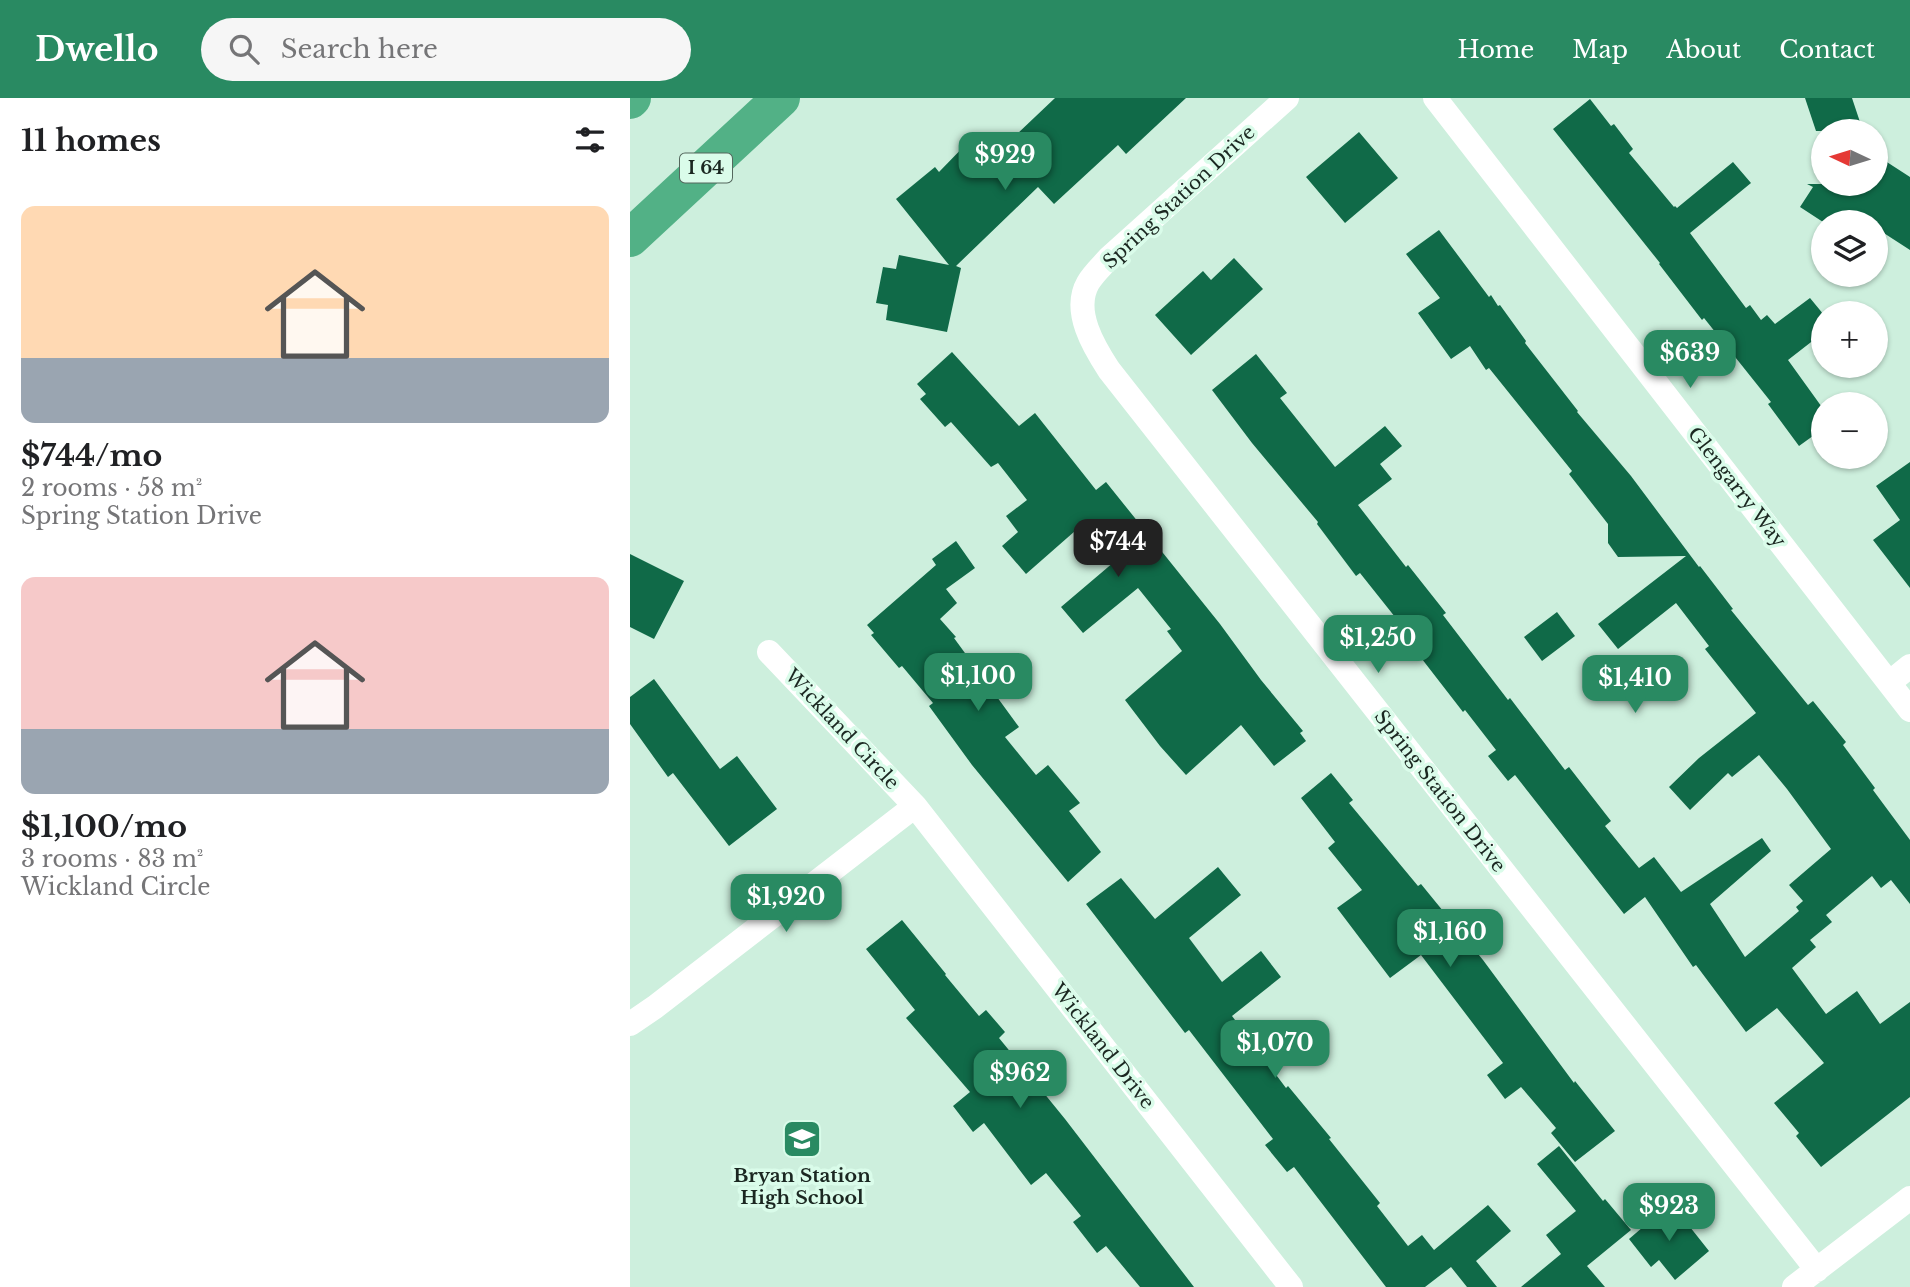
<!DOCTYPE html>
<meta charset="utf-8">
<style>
body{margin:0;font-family:"Libre Baskerville",serif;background:#f6f6f6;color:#202124;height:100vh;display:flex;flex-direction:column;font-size:26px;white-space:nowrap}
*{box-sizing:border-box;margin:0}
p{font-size:23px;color:#757577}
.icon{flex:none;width:38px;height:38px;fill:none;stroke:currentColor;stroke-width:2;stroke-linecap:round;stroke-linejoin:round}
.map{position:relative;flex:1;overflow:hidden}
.panel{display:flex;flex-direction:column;background:#fff;width:630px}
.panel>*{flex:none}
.needle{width:46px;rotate:274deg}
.controls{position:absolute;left:1181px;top:21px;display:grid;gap:14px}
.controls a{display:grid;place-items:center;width:77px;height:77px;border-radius:50%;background:#fff;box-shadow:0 2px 5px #0004;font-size:35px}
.price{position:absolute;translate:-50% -60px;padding:0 16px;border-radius:14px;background:#298a62;color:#fff;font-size:23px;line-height:46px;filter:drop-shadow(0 2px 4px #0008)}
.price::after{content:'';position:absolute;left:50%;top:42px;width:21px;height:16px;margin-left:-10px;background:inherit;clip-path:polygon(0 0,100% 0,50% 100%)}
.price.selected{background:#222;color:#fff}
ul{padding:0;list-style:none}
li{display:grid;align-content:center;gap:14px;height:371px;padding:0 21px}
li span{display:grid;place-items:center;height:217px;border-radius:14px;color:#555}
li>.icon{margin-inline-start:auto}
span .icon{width:126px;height:126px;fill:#fffc;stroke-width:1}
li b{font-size:30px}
h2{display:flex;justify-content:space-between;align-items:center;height:84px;padding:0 21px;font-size:30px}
header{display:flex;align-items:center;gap:42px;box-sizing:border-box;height:98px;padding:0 35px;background:#298a62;color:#fff}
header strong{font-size:33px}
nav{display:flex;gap:38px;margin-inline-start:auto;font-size:24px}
.search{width:490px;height:63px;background:#f6f6f6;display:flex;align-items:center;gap:18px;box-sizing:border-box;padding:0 24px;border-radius:38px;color:#757577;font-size:26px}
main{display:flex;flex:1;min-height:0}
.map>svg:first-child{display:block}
.building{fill:#106a48}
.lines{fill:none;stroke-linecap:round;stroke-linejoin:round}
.minor{stroke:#fff;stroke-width:24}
.motorway{stroke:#52b186;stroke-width:38}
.labels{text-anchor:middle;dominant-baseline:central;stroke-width:7;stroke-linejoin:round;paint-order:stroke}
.shield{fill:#dafcea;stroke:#54675d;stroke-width:2}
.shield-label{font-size:18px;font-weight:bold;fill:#1b2721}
.street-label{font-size:19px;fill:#1b2721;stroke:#dafcea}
.poi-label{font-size:19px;font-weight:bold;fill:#1b2721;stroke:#dafcea}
</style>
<header>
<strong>Dwello</strong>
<div class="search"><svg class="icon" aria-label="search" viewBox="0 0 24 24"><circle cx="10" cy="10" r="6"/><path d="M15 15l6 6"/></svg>Search here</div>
<nav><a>Home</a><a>Map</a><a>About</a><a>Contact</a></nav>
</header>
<main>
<section class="panel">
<h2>11 homes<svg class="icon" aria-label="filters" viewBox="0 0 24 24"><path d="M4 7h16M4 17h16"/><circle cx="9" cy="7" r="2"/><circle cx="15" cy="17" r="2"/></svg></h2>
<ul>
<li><span style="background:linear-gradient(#ffd9b3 70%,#9aa5b1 0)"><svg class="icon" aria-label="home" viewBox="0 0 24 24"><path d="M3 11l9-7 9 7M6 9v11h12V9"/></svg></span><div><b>$744/mo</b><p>2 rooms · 58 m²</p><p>Spring Station Drive</p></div></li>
<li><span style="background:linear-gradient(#f6c9c9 70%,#9aa5b1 0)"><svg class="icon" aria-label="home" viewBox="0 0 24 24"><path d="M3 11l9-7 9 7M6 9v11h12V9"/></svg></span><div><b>$1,100/mo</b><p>3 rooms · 83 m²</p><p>Wickland Circle</p></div></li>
</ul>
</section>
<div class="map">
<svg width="1280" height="1189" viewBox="0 0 1280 1189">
<rect width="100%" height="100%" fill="#cdefdd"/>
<path class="building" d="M425,0H556L496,56L488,47L424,106L408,89L326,168L331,170L317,234L256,222L258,207L246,205L253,169L266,171L269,157L319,167L266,101L305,69L309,74L344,38L363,59Z
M1175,0H1222L1233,33H1186Z
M960,1L981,28L984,26L1003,51L999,55L1044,109L1045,108L1047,110L1103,64L1121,85L1060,135L1116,210L1120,207L1131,222L1137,217L1145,226L1180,200L1194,217V234L1158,262L1194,312V330L1169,348L1138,306L1141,304L1074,220L1072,222L1029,166L1030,165L923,31Z
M729,34L768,80L715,125L676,79Z
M1246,57L1280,79V152L1246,130V124H1237L1218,112L1211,124H1193L1170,109L1183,89L1177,86H1246Z
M809,132L859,199L861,197L868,208L870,207L896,243L895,245L948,313L947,314L1001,378L1069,469L1070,468L1103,511L1101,512L1178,607L1183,603L1216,644L1213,647L1245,690L1243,692L1280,742V806L1261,782L1251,790L1242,778L1196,817L1202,824L1180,842L1186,849L1162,870L1196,916L1227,893L1250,926L1280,904V999L1191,1069L1166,1038L1169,1035L1144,1005L1194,965L1147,910L1116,934L1066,867L1063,869L1015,799L994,816L885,677L878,683L858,658L866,652L835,612L833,614L761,521L765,519L730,475L726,478L687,426L688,424L622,345L582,292L626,256L657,295L650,300L705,369L755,328L772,348L750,366L762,381L728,407L776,469L778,467L816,515L813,517L878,602L880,600L935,672L939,669L981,723L975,728L1009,770L1024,759L1051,794L1132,740L1141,753L1080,806L1115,859L1169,813L1166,809L1173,803L1159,787L1201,751L1157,691L1129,657L1102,679L1098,675L1060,712L1039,689L1069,660L1126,615L1075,551L1079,548L1046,505L988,551L968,526L1056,458L988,459L978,445V426L939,376L942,373L859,270L856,272L840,248L821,261L788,215L810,200L776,156Z
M604,160L633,191L561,257L525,217L573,173L581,182Z
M322,254L389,328L405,315L466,392L476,384L590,526L631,582L673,633L670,635L676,643L644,668L611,627L556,677L530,648L495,602L552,553L537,533L541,531L508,490L453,535L431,509L484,464L453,426L396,476L372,448L388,434L376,418L397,402L368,365L361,369L321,324L315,329L290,301L296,296L287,286Z
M1280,364V490L1243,442L1270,422L1246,388Z
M326,443L345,470L316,491L327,505L310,521L326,539L324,540L389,629L375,639L406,677L418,667L450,705L439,713L471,754L438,784L342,667L299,608L303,605L272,568L269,570L241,537L244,535L237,527L306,467L302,461Z
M0,456L54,483L24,541L0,529Z
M927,514L945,538L912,563L894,539Z
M24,581L90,671L107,658L147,711L99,748L43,675L38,679L0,626V599Z
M701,675L723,702L719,705L788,788L791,786L853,862L944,985L945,983L985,1033L945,1064L921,1035L926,1030L891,989L875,1001L857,977L873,965L791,857L760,880L707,810L732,792L698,750L705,744L671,700Z
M588,769L611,797L559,840L592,884L631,853L651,879L602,918L656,990L658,988L701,1040L699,1041L750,1105L747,1108L778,1148L792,1137L804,1152L858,1107L881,1133L846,1163L867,1189H837L821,1169L795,1189H756L664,1069L657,1074L635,1047L643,1041L559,932L555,935L456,806L491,780L525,821Z
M272,822L316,876L315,877L349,918L356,912L375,934L369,940L435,1021L564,1189H510L476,1148L467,1155L443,1124L451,1118L416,1075L401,1087L354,1025L343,1034L323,1008L340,994L276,920L285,912L236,851Z
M929,1048L973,1103L975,1101L1001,1132L957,1168L975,1189H891L931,1156L916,1137L946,1113L907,1066Z
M1041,1105L1079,1153L1045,1182L1029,1162L1021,1169L999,1141Z"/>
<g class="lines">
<path class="minor" d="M657,0L479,160C472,168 463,176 458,185C442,213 464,249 479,272L1187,1172
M805,0L1280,612
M139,554L285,708L661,1189
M1259,585L1280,568
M0,926L25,909L285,708
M1164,1189L1280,1100"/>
<path class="motorway" d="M0,2L2,0
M0,140L151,0"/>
</g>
<defs>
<g id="school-square" transform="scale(2.0125)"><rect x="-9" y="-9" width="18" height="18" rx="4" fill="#298a62" stroke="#dafcea"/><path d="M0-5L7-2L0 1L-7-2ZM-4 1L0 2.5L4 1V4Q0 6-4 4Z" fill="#fff"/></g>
</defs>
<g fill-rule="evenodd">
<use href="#school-square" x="172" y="1041"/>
</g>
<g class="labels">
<rect class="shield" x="50" y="55.5" width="52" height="29" rx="5"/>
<g class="shield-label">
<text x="76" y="70">I 64</text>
</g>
<g class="street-label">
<text transform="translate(549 99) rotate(-43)">Spring Station Drive</text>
<text transform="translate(1107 389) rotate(52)">Glengarry Way</text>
<text transform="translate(212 631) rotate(47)">Wickland Circle</text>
<text transform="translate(810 693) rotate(52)">Spring Station Drive</text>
<text transform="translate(473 948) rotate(52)">Wickland Drive</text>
</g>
<g class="poi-label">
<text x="172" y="1077">Bryan Station<tspan x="172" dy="22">High School</tspan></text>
</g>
</g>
</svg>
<div class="controls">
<a><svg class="needle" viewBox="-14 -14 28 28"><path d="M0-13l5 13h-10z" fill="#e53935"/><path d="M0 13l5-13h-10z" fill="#757577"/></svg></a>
<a><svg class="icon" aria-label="layers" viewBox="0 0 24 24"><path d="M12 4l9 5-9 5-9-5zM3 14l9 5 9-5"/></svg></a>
<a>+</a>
<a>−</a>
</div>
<b class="price" style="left:375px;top:94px">$929</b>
<b class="price" style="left:1060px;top:292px">$639</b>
<b class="price selected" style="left:488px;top:481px">$744</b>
<b class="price" style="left:748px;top:577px">$1,250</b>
<b class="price" style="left:348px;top:615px">$1,100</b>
<b class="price" style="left:1005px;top:617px">$1,410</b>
<b class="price" style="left:156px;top:836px">$1,920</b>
<b class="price" style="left:820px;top:871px">$1,160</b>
<b class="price" style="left:645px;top:982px">$1,070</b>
<b class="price" style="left:390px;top:1012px">$962</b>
<b class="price" style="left:1039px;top:1145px">$923</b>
</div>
</main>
